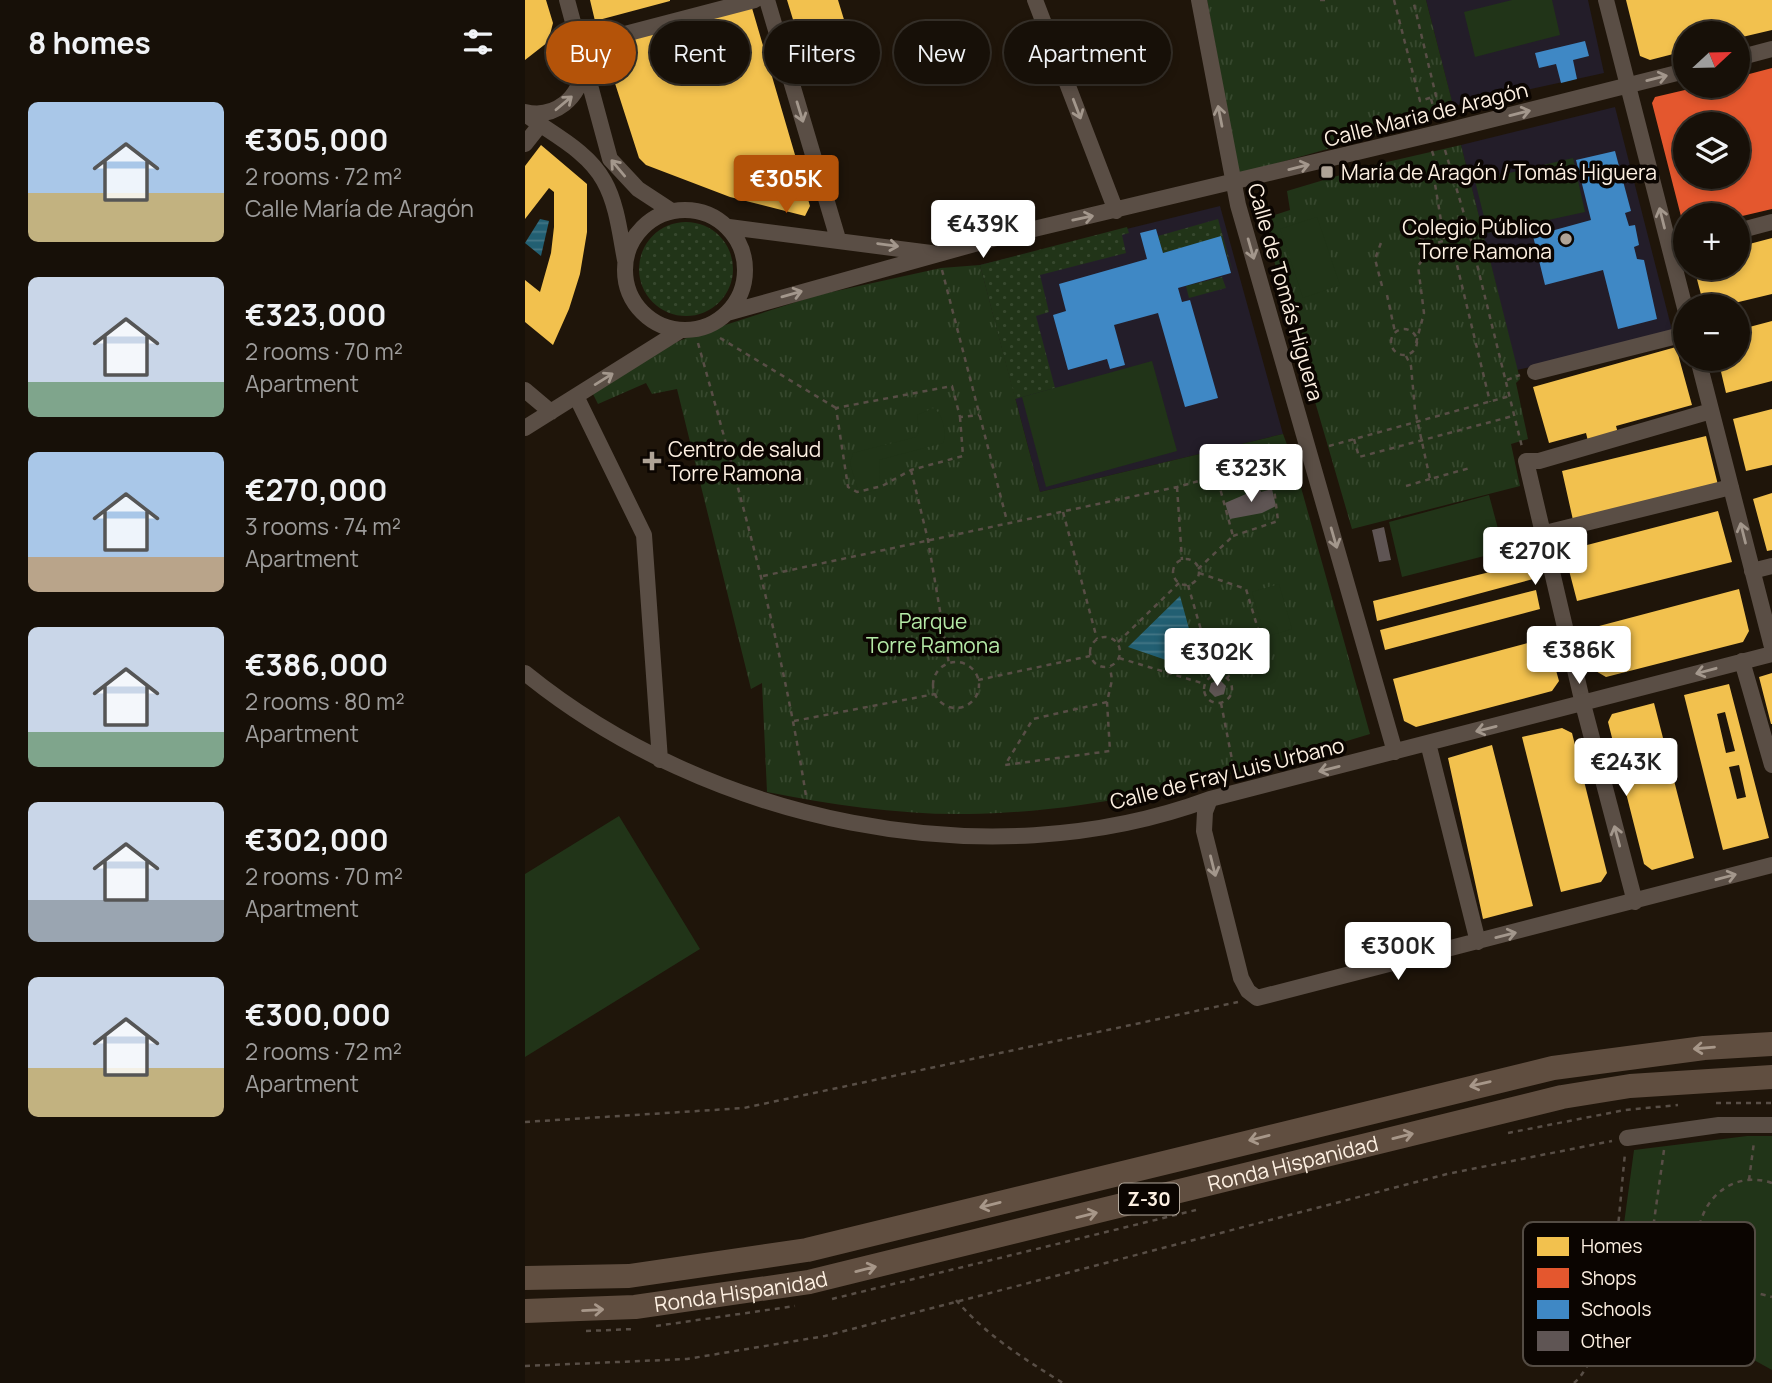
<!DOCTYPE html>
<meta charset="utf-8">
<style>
body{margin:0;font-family:Manrope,sans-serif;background:#201912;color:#f1f3f6;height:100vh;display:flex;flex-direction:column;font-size:26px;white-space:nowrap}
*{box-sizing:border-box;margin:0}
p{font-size:23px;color:#9e9d9c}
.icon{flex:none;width:38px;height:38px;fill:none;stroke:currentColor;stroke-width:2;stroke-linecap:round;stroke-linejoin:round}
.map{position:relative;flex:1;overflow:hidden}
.sheet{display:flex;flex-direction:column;background:#171008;width:525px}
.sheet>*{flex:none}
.guide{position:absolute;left:21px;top:21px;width:665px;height:63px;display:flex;gap:14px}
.needle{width:46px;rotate:68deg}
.fabs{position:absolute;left:1148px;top:21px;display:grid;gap:14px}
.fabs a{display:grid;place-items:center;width:77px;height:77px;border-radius:50%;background:#171008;box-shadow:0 4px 10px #0003,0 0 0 2px #363029;font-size:35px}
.price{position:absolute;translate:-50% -60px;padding:0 16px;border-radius:7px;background:#fff;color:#222;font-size:23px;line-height:46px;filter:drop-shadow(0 2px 4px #0008)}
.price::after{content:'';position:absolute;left:50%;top:42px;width:21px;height:16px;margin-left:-10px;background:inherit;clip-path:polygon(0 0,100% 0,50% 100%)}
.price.selected{background:#b45309;color:#fff}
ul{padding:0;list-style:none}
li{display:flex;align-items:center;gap:21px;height:175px;padding:0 28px}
li span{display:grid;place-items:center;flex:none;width:196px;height:140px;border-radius:10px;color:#555}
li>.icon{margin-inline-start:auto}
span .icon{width:84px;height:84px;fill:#fffc;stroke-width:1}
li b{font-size:30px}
h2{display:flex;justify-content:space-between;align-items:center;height:84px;padding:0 28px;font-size:30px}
.chip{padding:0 24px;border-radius:32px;background:#171008;box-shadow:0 4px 10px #0003,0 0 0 2px #363029;font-size:24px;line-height:63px}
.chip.selected{background:#b45309;color:#fff}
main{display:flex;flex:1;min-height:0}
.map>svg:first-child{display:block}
.education{fill:#231d29}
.grass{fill:url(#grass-dots)}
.park{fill:url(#park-tufts)}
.garden{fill:#213418}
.water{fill:url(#water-rules)}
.homes{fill:#f2c14e;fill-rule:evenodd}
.shops{fill:#e4572e;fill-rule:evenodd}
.schools{fill:#3f88c5}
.building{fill:#5f5554}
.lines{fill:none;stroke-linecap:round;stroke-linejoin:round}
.path{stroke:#584e46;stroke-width:2.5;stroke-dasharray:5 5;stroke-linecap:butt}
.minor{stroke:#5a4e45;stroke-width:16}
.highway{stroke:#604e40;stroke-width:24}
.oneway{stroke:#a3978c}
.oneway2{stroke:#a79789}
.poi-dot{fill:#afa396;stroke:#0b0501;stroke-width:2.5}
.labels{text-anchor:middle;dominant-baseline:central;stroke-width:7;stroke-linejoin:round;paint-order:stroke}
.shield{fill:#0b0501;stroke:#b4aa9e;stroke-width:2}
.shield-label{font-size:19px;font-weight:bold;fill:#fdf0e2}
.street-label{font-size:21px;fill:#fdf0e2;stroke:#0b0501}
.poi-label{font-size:21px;fill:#fdf0e2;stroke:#0b0501;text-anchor:start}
.park-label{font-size:21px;fill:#b5eaa7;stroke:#0b0501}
.key{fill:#0b0501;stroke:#544c44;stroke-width:2}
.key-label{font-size:19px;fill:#fdf0e2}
</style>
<main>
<section class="sheet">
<h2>8 homes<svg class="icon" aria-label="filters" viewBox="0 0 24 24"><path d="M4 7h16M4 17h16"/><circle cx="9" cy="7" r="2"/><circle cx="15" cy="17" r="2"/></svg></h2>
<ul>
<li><span style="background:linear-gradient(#a9c7e8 65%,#c2b280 0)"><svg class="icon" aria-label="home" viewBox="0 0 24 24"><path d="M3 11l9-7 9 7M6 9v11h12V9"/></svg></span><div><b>€305,000</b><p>2 rooms · 72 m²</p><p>Calle María de Aragón</p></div></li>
<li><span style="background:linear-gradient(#c9d6e8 75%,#7fa58c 0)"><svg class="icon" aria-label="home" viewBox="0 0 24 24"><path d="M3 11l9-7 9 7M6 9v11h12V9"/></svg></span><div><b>€323,000</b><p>2 rooms · 70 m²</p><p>Apartment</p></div></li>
<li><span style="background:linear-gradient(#a9c7e8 75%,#b9a48a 0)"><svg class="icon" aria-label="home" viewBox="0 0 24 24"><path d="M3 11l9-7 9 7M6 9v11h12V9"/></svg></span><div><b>€270,000</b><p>3 rooms · 74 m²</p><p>Apartment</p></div></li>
<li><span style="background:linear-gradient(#c9d6e8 75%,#7fa58c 0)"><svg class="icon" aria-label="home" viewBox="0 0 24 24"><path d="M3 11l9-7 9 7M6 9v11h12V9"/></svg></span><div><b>€386,000</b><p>2 rooms · 80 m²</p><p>Apartment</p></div></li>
<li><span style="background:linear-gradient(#c9d6e8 70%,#9aa5b1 0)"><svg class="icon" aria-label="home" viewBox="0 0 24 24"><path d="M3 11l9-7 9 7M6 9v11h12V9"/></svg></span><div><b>€302,000</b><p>2 rooms · 70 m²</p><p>Apartment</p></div></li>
<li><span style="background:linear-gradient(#c9d6e8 65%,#c2b280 0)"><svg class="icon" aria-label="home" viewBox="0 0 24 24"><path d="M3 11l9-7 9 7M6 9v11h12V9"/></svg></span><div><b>€300,000</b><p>2 rooms · 72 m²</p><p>Apartment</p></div></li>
</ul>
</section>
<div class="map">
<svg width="1247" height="1383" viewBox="0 0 1247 1383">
<defs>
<pattern id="grass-dots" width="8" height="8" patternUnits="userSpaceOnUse" patternTransform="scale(1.75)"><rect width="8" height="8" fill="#213418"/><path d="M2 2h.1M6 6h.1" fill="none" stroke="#37482e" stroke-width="1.8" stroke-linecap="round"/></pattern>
<pattern id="park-tufts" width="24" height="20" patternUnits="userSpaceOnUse" patternTransform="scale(1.75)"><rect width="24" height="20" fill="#213418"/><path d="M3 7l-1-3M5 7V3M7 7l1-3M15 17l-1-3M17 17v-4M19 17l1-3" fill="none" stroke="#37482e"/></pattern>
<pattern id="water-rules" width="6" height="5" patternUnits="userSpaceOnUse" patternTransform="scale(1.75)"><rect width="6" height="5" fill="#225f72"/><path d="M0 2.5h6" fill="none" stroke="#437686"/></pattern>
</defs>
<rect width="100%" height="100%" fill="#1f150a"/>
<path class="education" d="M901,0H1063L1079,73L928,106Z
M1090,107L1148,334L992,370L936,145Z
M695,206L758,434L515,492L455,265Z"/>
<path class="grass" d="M693,219L708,273L696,237L638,253L633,236Z
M114 269a47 47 0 1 1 94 0a47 47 0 1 1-94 0Z
M602,227L604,233L597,235L601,253L515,275L524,312L511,316L530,388L490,399L455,265Z
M697,277L701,288L664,298L661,286Z"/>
<path class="park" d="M682,0H901L930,113L714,174Z
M936,145L995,379L991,383L1003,439L986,444L995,486L827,529L737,219L765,210L762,191L849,165Z
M455,265L515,492L758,434L770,466L845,734C714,774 581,812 443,814C376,815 308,805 242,792L237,683L226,689L152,389L127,394L121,383L73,404L66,390L133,350L166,336L293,295L416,268Z"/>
<path class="garden" d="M987,0H1027L1035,35L950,57L939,12Z
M1048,158L1060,212L963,233L950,181Z
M792,217L815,285L778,298L755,229Z
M627,361L652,451L521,487L497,397Z
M408,408C418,413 422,433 418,443L354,460L355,489L334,494L325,463L328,453L391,437L394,432L392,415Z
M964,495L979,551L877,577L864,522Z
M754,584L767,629L740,637L727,592Z
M94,816L175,949L0,1057V874Z
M1222,1136H1247V1370L1171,1328L1089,1297L1109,1150Z"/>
<path class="water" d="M15,219L24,221L16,256L0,243Z
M655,596L676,672L603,647Z"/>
<path class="homes" d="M0,0H21L28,23L23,42L0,60Z
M65,0H145V1L70,21Z
M262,0H313L328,49L281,62Z
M1101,0H1247V30L1213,38V33H1160V51L1125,60L1115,56Z
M227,8L285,206L280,216L205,197L121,165L114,158L78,46Z
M16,145L62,184V232L55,274L44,309L28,345L0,322V280L15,292L26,253L29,227V192L24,188L0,219V166Z
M1247,238V294L1197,306H1179L1169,268H1213V247Z
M1247,321V381L1201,393L1193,359H1213V330Z
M1151,347L1167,405L1091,426L1094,437L1064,445L1061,433L1024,443L1008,387Z
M1247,409V465L1221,471L1208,419Z
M1181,436L1193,485L1048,520L1037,471Z
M1247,493V550L1242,551L1228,499Z
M1193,511L1207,562L1052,601L1039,551Z
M1005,562L1008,579L852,621L848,601Z
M1214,589L1224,631L1218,642L1081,677L1069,670L1059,630Z
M1011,590L1015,609L860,650L855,630Z
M1022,638L1034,681L1027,691L891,727L879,721L868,679Z
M1247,673V724H1246L1234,677Z
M1204,684L1244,838L1198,850L1159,695ZM1200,712L1210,751L1201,753L1192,714ZM1214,765L1221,797L1212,799L1204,767Z
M1129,703L1169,858L1127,870L1119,864L1083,722L1087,714Z
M1037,728L1047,733L1082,873L1076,882L1036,892L997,737Z
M967,745L1008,906L958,919L923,758Z"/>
<path class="shops" d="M1247,68V209L1213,217L1160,215L1159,228L1127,103L1130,97L1177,86H1213V77ZM1160,124H1213V177H1160Z"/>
<path class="schools" d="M1060,41L1064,56L1048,60L1052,79L1036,83L1031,64L1014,68L1010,53Z
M1090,151L1106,211L1100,213L1104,226L1110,225L1114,245L1109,247L1112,259L1119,260L1132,319L1093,329L1078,270L1020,285L1008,236L1066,220L1051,160Z
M631,229L638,253L696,236L706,273L653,288L657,302L665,300L693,398L660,407L633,313L589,325L600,365L585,369L582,359L543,370L528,315L541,311L534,284L622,259L615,233Z"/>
<path class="building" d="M735,488L736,492L747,489L751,506L737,513L705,519L700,503Z
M859,527L866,560L854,562L847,530Z
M695,680L701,686L699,694L690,697L684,691L686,683Z"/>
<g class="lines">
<path class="path" d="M795,0H801
M869,0L895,101L911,96L888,0
M906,99L910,112
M920,150L942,224L997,447
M907,151L916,178
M876,230L909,243
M925,236L965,402
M919,239L910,184L927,173
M417,270L482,521
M857,286L850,259L857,240
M862,295L870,332
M866 342a13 13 0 1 1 26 0a13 13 0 1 1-26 0Z
M195,338L311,408
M173,343C215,493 257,642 281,796
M891,343L899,313L893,266L909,244L944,232
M881,356L886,366L890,410L905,479L945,468
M982,380L995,375
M435,417L438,456L386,470L357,486L332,492L323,487L311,408L427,386L435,417L454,415
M829,439L834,457L988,416
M804,446L985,396
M386,470L403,540L424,664
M747,474L770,466
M881,486L905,479
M652,487L657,560
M538,512L572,639
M708,536L753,521L746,463
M648 572a13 13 0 1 1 26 0a13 13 0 1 1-26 0Z
M673,569L708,536L692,477
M674,573L721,589L736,639L702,678
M238,576L652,487L764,456
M663,585L689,675
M565 652a15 15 0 1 1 30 0a15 15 0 1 1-30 0Z
M593,642L654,583
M594,658L680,684
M408 685a23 23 0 1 1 46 0a23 23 0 1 1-46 0Z
M679 689a14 14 0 1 1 28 0a14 14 0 1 1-28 0Z
M453,680L565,656
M582,702L508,719L480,765L585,751L582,702L587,680L585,667
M696,703L710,775
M269,721L410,694
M1191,1103H1247
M0,1122L219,1108L713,1002
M983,1133L1100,1110L1153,1105
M1139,1150L1123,1264L1134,1292L1191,1277
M1224,1180L1229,1142
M1247,1183C1187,1163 1149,1241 1191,1277C1205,1288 1230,1292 1247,1297
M307,1299L671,1210
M431,1300C461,1335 499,1359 538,1383
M131,1326L270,1306
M61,1331L110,1329
M0,1366L162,1359L300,1336L922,1174L1087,1141
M1049,1383C1088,1350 1094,1205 1100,1154"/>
<path class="minor" d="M42,0L85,159L113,189L145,210
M242,0L313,239
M510,0L591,211
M674,0L713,205L870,752
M1081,0L1160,308
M54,46L230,0
M1213,58L1247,49
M0,112C30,119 55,98 58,68
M0,114C27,134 63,151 79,181C92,204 95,234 100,260
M0,144L15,125
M100 270a60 60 0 1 1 120 0a60 60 0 1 1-120 0Z
M204,227L406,253
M1213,231L1247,222
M1159,244H1160
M202,313L471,238L925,130L1160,71
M1173,359L1247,647
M1010,372L1160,334
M0,390L26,412
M51,396L119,535L135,760
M0,428L153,332
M1016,534L1206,487
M1227,571L1247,566
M1217,661L1247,765
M0,673C182,821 461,882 685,799L1247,654
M903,743L953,942
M685,799L680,812L679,831L716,978L723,991L732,998L1247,865
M1110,902L1058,704L1001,461H1014L1186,411
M1102,1138L1194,1125H1247"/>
<g class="highway">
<path d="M0,1278L104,1276L282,1250L1028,1068L1179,1048L1247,1044"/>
<path id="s1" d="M0,1311L110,1307L284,1282L1037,1097L1105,1086L1247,1077"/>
</g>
</g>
<defs><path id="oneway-shaft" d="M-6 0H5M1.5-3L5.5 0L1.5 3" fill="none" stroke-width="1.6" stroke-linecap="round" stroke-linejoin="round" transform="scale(1.75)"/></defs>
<g class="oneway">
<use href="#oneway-shaft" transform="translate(1132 78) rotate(-14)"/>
<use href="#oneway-shaft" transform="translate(39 103) rotate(-40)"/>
<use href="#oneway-shaft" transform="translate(552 109) rotate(69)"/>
<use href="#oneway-shaft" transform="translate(275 112) rotate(73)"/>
<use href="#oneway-shaft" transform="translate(995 113) rotate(-14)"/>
<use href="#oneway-shaft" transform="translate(695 116) rotate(-101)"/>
<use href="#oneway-shaft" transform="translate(774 167) rotate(-14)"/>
<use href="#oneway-shaft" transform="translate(93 168) rotate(-130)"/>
<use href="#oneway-shaft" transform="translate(558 218) rotate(-12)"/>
<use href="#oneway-shaft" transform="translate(1137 218) rotate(-104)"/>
<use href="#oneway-shaft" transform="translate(363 245) rotate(8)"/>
<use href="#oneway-shaft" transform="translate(726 249) rotate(74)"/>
<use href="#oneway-shaft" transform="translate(267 294) rotate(-16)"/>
<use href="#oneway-shaft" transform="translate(79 379) rotate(-32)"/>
<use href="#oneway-shaft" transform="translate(1218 533) rotate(-104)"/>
<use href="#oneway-shaft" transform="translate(809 538) rotate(74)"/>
<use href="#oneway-shaft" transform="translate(1181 671) rotate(165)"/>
<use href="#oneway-shaft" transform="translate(961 729) rotate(166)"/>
<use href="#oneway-shaft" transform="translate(804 769) rotate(166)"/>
<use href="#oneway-shaft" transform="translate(1092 836) rotate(-105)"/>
<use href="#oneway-shaft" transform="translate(688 866) rotate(76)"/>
<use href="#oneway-shaft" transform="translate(1201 877) rotate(-15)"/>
<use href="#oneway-shaft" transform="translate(981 935) rotate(-14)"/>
</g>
<g class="oneway2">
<use href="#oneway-shaft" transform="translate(1179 1048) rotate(175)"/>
<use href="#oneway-shaft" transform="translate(955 1084) rotate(167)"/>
<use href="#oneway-shaft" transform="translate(878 1136) rotate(-14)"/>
<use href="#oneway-shaft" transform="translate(734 1138) rotate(166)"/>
<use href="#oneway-shaft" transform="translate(465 1205) rotate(166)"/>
<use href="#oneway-shaft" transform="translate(562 1215) rotate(-14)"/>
<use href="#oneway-shaft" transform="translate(341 1269) rotate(-14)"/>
<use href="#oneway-shaft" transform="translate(68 1310) rotate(-3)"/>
</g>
<g class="poi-dot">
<rect x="795" y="165" width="14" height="14" rx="3.5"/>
<circle cx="1041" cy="239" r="7"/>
<path d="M123.5 450.5h7v7h7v7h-7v7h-7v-7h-7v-7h7z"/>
</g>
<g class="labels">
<rect class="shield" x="594" y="1183.5" width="60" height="31" rx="5"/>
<g class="shield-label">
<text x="624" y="1199">Z-30</text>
</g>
<g class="street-label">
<text transform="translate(901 114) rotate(-14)">Calle Maria de Aragón</text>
<text transform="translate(761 292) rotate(74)">Calle de Tomás Higuera</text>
<text transform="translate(702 773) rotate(-14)">Calle de Fray Luis Urbano</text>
<text stroke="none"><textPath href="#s1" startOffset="784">Ronda Hispanidad</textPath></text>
<text stroke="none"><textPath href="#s1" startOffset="217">Ronda Hispanidad</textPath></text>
</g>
<g class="poi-label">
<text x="816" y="172">María de Aragón / Tomás Higuera</text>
<text x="1027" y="227" text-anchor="end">Colegio Público<tspan x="1027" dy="24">Torre Ramona</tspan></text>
<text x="143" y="449">Centro de salud<tspan x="143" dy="24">Torre Ramona</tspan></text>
</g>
<g class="park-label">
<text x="408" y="621">Parque<tspan x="408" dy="24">Torre Ramona</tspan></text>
</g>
</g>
<rect x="998" y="1222" width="232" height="144" rx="10" class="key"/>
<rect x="1012" y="1237" width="32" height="19" fill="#f2c14e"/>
<rect x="1012" y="1268" width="32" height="20" fill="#e4572e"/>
<rect x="1012" y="1300" width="32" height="19" fill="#3f88c5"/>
<rect x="1012" y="1331" width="32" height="20" fill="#5f5554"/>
<g class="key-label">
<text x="1056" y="1253">Homes</text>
<text x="1056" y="1285">Shops</text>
<text x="1056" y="1316">Schools</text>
<text x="1056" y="1348">Other</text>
</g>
</svg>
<div class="fabs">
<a><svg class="needle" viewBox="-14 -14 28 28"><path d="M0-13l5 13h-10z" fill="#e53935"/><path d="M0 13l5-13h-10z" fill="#9e9d9c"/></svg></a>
<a><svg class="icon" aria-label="layers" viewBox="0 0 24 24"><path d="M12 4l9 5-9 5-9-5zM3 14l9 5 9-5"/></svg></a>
<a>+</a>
<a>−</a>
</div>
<b class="price selected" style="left:261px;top:215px">€305K</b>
<b class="price" style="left:458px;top:260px">€439K</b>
<b class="price" style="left:726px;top:504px">€323K</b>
<b class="price" style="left:1010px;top:587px">€270K</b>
<b class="price" style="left:1054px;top:686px">€386K</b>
<b class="price" style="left:692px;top:688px">€302K</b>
<b class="price" style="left:1101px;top:798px">€243K</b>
<b class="price" style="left:873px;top:982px">€300K</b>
<div class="guide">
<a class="chip selected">Buy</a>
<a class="chip">Rent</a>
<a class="chip">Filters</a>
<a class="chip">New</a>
<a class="chip">Apartment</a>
</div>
</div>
</main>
